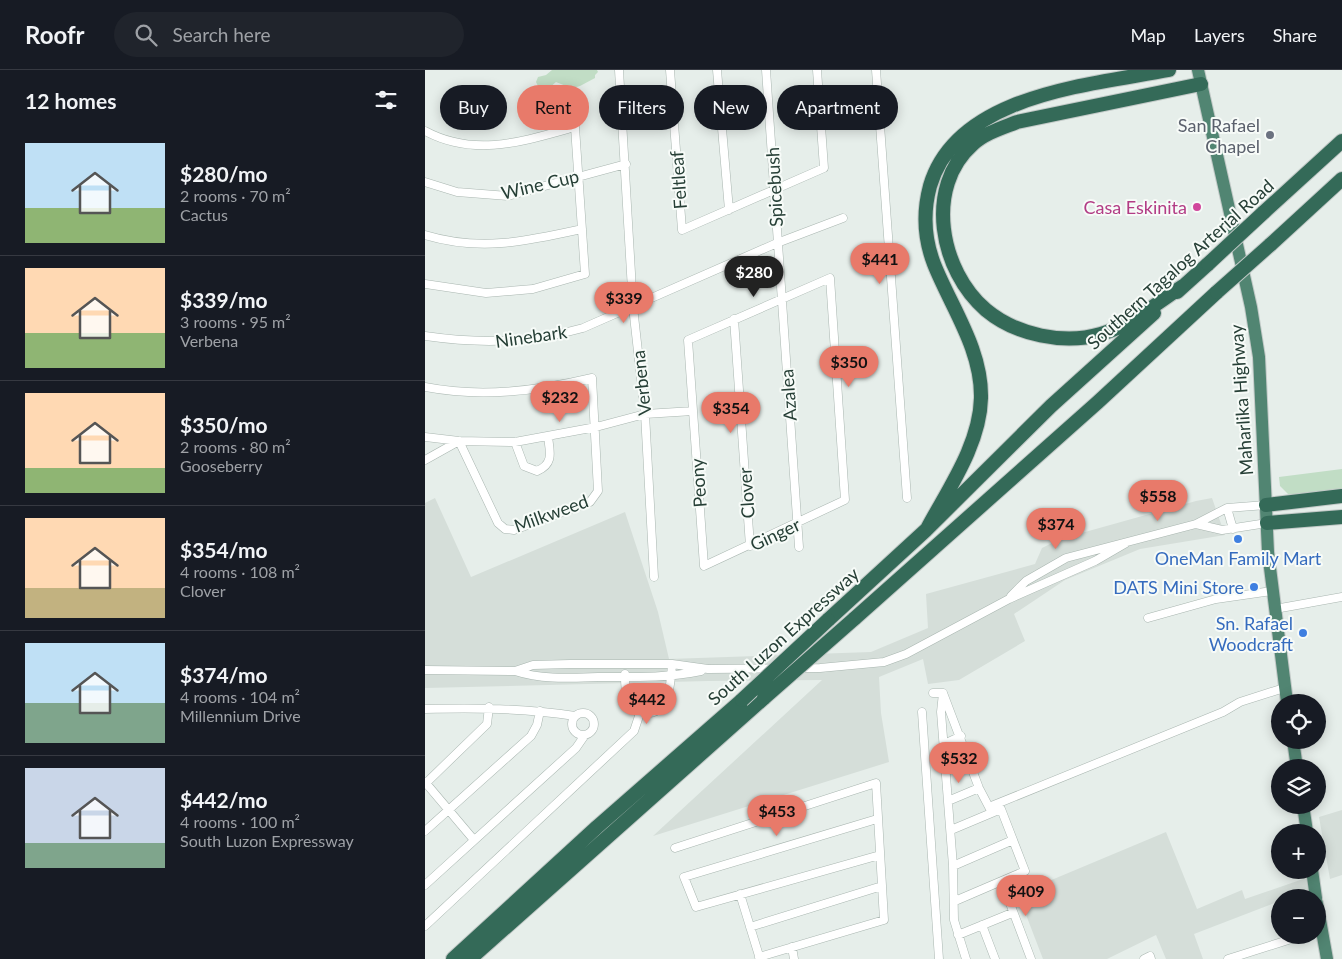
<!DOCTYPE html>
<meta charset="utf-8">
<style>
body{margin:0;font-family:Lato,sans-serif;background:#20242c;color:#f1f3f6;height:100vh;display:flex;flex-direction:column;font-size:19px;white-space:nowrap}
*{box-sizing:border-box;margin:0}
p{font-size:16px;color:#9ea1a6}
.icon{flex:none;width:28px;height:28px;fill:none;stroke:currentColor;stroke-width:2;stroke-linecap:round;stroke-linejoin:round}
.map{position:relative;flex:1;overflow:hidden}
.details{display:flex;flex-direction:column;background:#171b24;width:425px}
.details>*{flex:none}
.banner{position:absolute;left:15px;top:15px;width:475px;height:45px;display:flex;gap:10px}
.tools{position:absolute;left:846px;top:624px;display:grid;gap:10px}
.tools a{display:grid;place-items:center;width:55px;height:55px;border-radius:50%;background:#171b24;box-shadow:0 2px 12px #0003;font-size:25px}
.price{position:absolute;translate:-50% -42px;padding:0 11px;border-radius:18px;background:#e87a6a;color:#111;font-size:16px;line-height:32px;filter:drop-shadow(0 1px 2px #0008)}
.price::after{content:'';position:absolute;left:50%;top:30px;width:15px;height:11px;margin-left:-8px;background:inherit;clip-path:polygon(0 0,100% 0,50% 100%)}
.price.current{background:#222;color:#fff}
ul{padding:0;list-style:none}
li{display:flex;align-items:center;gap:15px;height:125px;padding:0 25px}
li+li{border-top:1px solid #363941}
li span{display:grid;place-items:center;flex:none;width:140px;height:100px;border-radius:0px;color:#555}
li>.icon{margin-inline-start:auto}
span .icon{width:60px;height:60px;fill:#fffc;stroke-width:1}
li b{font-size:21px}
h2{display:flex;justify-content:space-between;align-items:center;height:60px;padding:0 25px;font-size:21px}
.pill{padding:0 18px;border-radius:22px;background:#171b24;box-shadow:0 2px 12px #0003;font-size:18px;line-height:45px}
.pill.current{background:#e87a6a;color:#111}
header{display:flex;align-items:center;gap:30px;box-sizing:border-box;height:70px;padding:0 25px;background:#171b24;border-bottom:1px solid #363941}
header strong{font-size:24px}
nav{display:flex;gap:28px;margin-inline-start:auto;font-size:18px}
.search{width:350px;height:45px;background:#20242c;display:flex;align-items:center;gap:12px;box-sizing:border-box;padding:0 18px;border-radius:28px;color:#9ea1a6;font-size:19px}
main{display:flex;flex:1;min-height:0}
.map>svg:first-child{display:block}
.built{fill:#d5ded9}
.green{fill:#c1ddc5}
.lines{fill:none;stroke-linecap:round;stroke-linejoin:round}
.minor-casing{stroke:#a9b6b0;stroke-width:9}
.trunk-casing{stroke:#c2c9c7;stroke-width:14}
.motorway-casing{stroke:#c2c9c7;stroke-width:16}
.minor{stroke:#fff;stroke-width:8}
.trunk{stroke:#518572;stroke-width:12}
.motorway{stroke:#346a58;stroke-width:14}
.motorway-bridge-casing{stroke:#c2c9c7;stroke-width:16;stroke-linecap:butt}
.motorway-bridge{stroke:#346a58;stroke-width:14}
.worship-dot{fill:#6b7280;stroke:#f7fbf8;stroke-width:2}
.hotel-dot{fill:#d1479c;stroke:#f7fbf8;stroke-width:2}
.shop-dot{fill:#3f7fe0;stroke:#f7fbf8;stroke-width:2}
.labels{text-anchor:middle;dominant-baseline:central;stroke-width:4;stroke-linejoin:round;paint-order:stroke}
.worship-label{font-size:18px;fill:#5b616d;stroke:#f7fbf8;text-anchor:end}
.street-label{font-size:18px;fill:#263f36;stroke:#f7fbf8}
.hotel-label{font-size:18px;fill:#b23c85;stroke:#f7fbf8;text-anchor:end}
.shop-label{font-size:18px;fill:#366cbe;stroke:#f7fbf8;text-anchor:end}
</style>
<header>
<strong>Roofr</strong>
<div class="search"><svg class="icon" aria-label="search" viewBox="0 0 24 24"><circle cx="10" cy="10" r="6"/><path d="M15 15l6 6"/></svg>Search here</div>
<nav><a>Map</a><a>Layers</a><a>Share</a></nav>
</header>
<main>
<section class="details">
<h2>12 homes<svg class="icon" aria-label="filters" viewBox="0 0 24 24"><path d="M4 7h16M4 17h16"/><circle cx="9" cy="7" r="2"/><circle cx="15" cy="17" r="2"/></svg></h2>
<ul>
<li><span style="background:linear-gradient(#bfe0f5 65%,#8fb573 0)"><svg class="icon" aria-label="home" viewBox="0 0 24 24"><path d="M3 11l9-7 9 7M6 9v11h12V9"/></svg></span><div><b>$280/mo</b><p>2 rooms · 70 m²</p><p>Cactus</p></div></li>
<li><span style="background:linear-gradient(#ffd9b3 65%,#8fb573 0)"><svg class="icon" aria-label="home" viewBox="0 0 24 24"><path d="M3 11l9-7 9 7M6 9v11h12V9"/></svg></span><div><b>$339/mo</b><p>3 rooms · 95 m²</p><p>Verbena</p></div></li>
<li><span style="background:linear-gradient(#ffd9b3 75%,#8fb573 0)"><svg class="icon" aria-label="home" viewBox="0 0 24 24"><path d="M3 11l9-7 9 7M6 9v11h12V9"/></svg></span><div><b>$350/mo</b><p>2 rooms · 80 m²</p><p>Gooseberry</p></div></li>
<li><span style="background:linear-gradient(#ffd9b3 70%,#c2b280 0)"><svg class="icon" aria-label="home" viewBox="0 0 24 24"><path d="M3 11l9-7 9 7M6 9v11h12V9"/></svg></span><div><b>$354/mo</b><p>4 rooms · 108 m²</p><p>Clover</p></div></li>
<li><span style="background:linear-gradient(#bfe0f5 60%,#7fa58c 0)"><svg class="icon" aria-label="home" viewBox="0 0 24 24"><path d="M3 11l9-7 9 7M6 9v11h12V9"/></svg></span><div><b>$374/mo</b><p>4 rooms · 104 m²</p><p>Millennium Drive</p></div></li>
<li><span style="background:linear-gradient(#c9d6e8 75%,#7fa58c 0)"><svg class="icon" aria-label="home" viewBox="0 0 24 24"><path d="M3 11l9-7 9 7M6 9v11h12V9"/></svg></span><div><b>$442/mo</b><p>4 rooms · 100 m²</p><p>South Luzon Expressway</p></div></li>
</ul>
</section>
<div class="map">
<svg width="917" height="889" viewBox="0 0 917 889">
<rect width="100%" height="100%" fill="#e6eeea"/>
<path class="built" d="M10,428L46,507L200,442L233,542L244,589L446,582L503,558L501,524L610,494L617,478L635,469L771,431L787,428L800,465L715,479L640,510L589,544L600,571L534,610L503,614L498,589L454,607L456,643L464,692L228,766L397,610L283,611L0,618V433Z
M917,740V805L905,809L894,747Z
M741,762L772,839L817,820L820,829L881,808L883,820L864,827L855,828V831L769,864L778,889H741L731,865L682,889H618L593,824Z"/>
<path class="green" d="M127,0H172L173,2L170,5V8L155,16L141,20V16L131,12L123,19L114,18L111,12L113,7L121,5Z
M917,399V419L874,425L863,424L855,416L854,407Z"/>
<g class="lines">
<g class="minor-casing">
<path id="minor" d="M194,0L208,237L220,344L229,507
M245,0L257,160L399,98L392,0
M292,0L304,140
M341,0L374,477
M451,0L482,428
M0,61C50,88 99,71 150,57L160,204L108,219L61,223L0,214
M0,112L32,122L83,126L201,94
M0,165C56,182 102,171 157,159
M405,208L420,430L279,496L263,270Z
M309,249L325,476
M0,266C55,274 105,273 158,258L352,173L418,148
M0,317C56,328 112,321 167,308L173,421L165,432L89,460L80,459L73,453L34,371L0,390
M0,367L34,371L90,372L171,357L220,344L268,341
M90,372L99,396L112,401C129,394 125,382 123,367
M802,438L808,459
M771,454L797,460L842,453
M586,526L601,511L641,488L771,454L802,438L841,435
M850,539L917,527
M723,548L791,529L847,521
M0,600L90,601L108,595L145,594H247L283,599L395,598L459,592L481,584L584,529L670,491L701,473
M90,601C117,610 145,608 173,607C209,607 241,608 276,601
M200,604C200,621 200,633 215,643C246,647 245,617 247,594
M508,623H518L554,718L565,739
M518,623L516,642L528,796L529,850L541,889
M0,639C51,638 99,638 150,646
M497,642L514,889
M147 654a11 11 0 1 1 22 0a11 11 0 1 1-22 0Z
M519,674L536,666
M0,712L49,770
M1,713L62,654L64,637
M523,731L554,718
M564,737L798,642L815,632L859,618
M452,749L259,807L271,837L455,785
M526,760L576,739L600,801L530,831
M0,761L106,666L112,655L115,641
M250,778L451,713L459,850L334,887
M528,796L588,770
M577,812L606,889
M0,815L151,678L160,665
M315,824L335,889
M557,855L570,889
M0,856L209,661L215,643
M325,857L457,816
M533,865L587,843
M367,877L369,889
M719,889L725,886L726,889
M803,889L879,865"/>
</g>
<g class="trunk-casing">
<path id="trunk" d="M773,0L826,237L834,287L843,482L862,632
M868,670L872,698
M878,735L882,762
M887,800L891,828
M892,833L902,889"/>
</g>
<g class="motorway-casing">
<path id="motorway" d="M838,143L917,71
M845,175L917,109
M758,216C732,233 706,255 676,264C639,275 591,265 561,240C515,201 499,117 548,74C560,63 577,58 592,52L776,14
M752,222L783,194
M841,435L917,426
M842,453L917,447
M503,457C524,418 555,374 556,328C557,279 526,237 509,194C499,168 498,142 505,116C532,24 666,15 744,0
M429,549L673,332L792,222
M403,550L501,460L626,336L729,243
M28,889L172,757L317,630
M45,889L339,628"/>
</g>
<use href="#minor" class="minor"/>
<use href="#trunk" class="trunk"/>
<use href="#motorway" class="motorway"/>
<g class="motorway-bridge-casing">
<path id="motorway-bridge" d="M783,194L838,143
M792,222L845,175
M339,628L429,549
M317,630L403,550"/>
</g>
<use href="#motorway-bridge" class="motorway-bridge"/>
</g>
<circle class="worship-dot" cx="845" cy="65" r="5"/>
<circle class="hotel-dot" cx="772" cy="137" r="5"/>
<g class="shop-dot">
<circle cx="813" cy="469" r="5"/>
<circle cx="829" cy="517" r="5"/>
<circle cx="878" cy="563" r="5"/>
</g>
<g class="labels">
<g class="worship-label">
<text x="835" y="55">San Rafael<tspan x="835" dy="21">Chapel</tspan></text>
</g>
<g class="street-label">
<text transform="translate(253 110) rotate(-94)">Feltleaf</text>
<text transform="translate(115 114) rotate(-13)">Wine Cup</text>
<text transform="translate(349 117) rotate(-93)">Spicebush</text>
<text transform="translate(755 194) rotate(-42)">Southern Tagalog Arterial Road</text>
<text transform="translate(106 266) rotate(-8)">Ninebark</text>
<text transform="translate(216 313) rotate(-96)">Verbena</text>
<text transform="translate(363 325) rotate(-94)">Azalea</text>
<text transform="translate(816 330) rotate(-94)">Maharlika Highway</text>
<text transform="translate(273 413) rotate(-94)">Peony</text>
<text transform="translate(321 423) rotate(-94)">Clover</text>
<text transform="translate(126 443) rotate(-20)">Milkweed</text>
<text transform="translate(350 464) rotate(-25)">Ginger</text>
<text transform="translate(358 566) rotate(-42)">South Luzon Expressway</text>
</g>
<g class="hotel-label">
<text x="762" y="137">Casa Eskinita</text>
</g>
<g class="shop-label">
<text x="813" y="488" text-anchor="middle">OneMan Family Mart</text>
<text x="819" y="517">DATS Mini Store</text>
<text x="868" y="553">Sn. Rafael<tspan x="868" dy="21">Woodcraft</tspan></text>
</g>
</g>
</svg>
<div class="tools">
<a><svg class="icon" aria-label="locate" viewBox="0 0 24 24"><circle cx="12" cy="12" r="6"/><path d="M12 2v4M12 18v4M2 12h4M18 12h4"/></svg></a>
<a><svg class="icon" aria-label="layers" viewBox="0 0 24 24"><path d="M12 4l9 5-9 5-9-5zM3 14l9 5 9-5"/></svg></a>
<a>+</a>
<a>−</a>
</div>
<b class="price" style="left:455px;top:215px">$441</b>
<b class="price current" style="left:329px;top:228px">$280</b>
<b class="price" style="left:199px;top:254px">$339</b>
<b class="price" style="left:424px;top:318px">$350</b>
<b class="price" style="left:135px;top:353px">$232</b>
<b class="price" style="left:306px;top:364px">$354</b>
<b class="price" style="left:733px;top:452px">$558</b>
<b class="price" style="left:631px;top:480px">$374</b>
<b class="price" style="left:222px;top:655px">$442</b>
<b class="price" style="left:534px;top:714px">$532</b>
<b class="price" style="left:352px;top:767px">$453</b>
<b class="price" style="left:601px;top:847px">$409</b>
<div class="banner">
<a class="pill">Buy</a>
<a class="pill current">Rent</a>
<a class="pill">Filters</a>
<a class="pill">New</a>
<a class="pill">Apartment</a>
</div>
</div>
</main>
